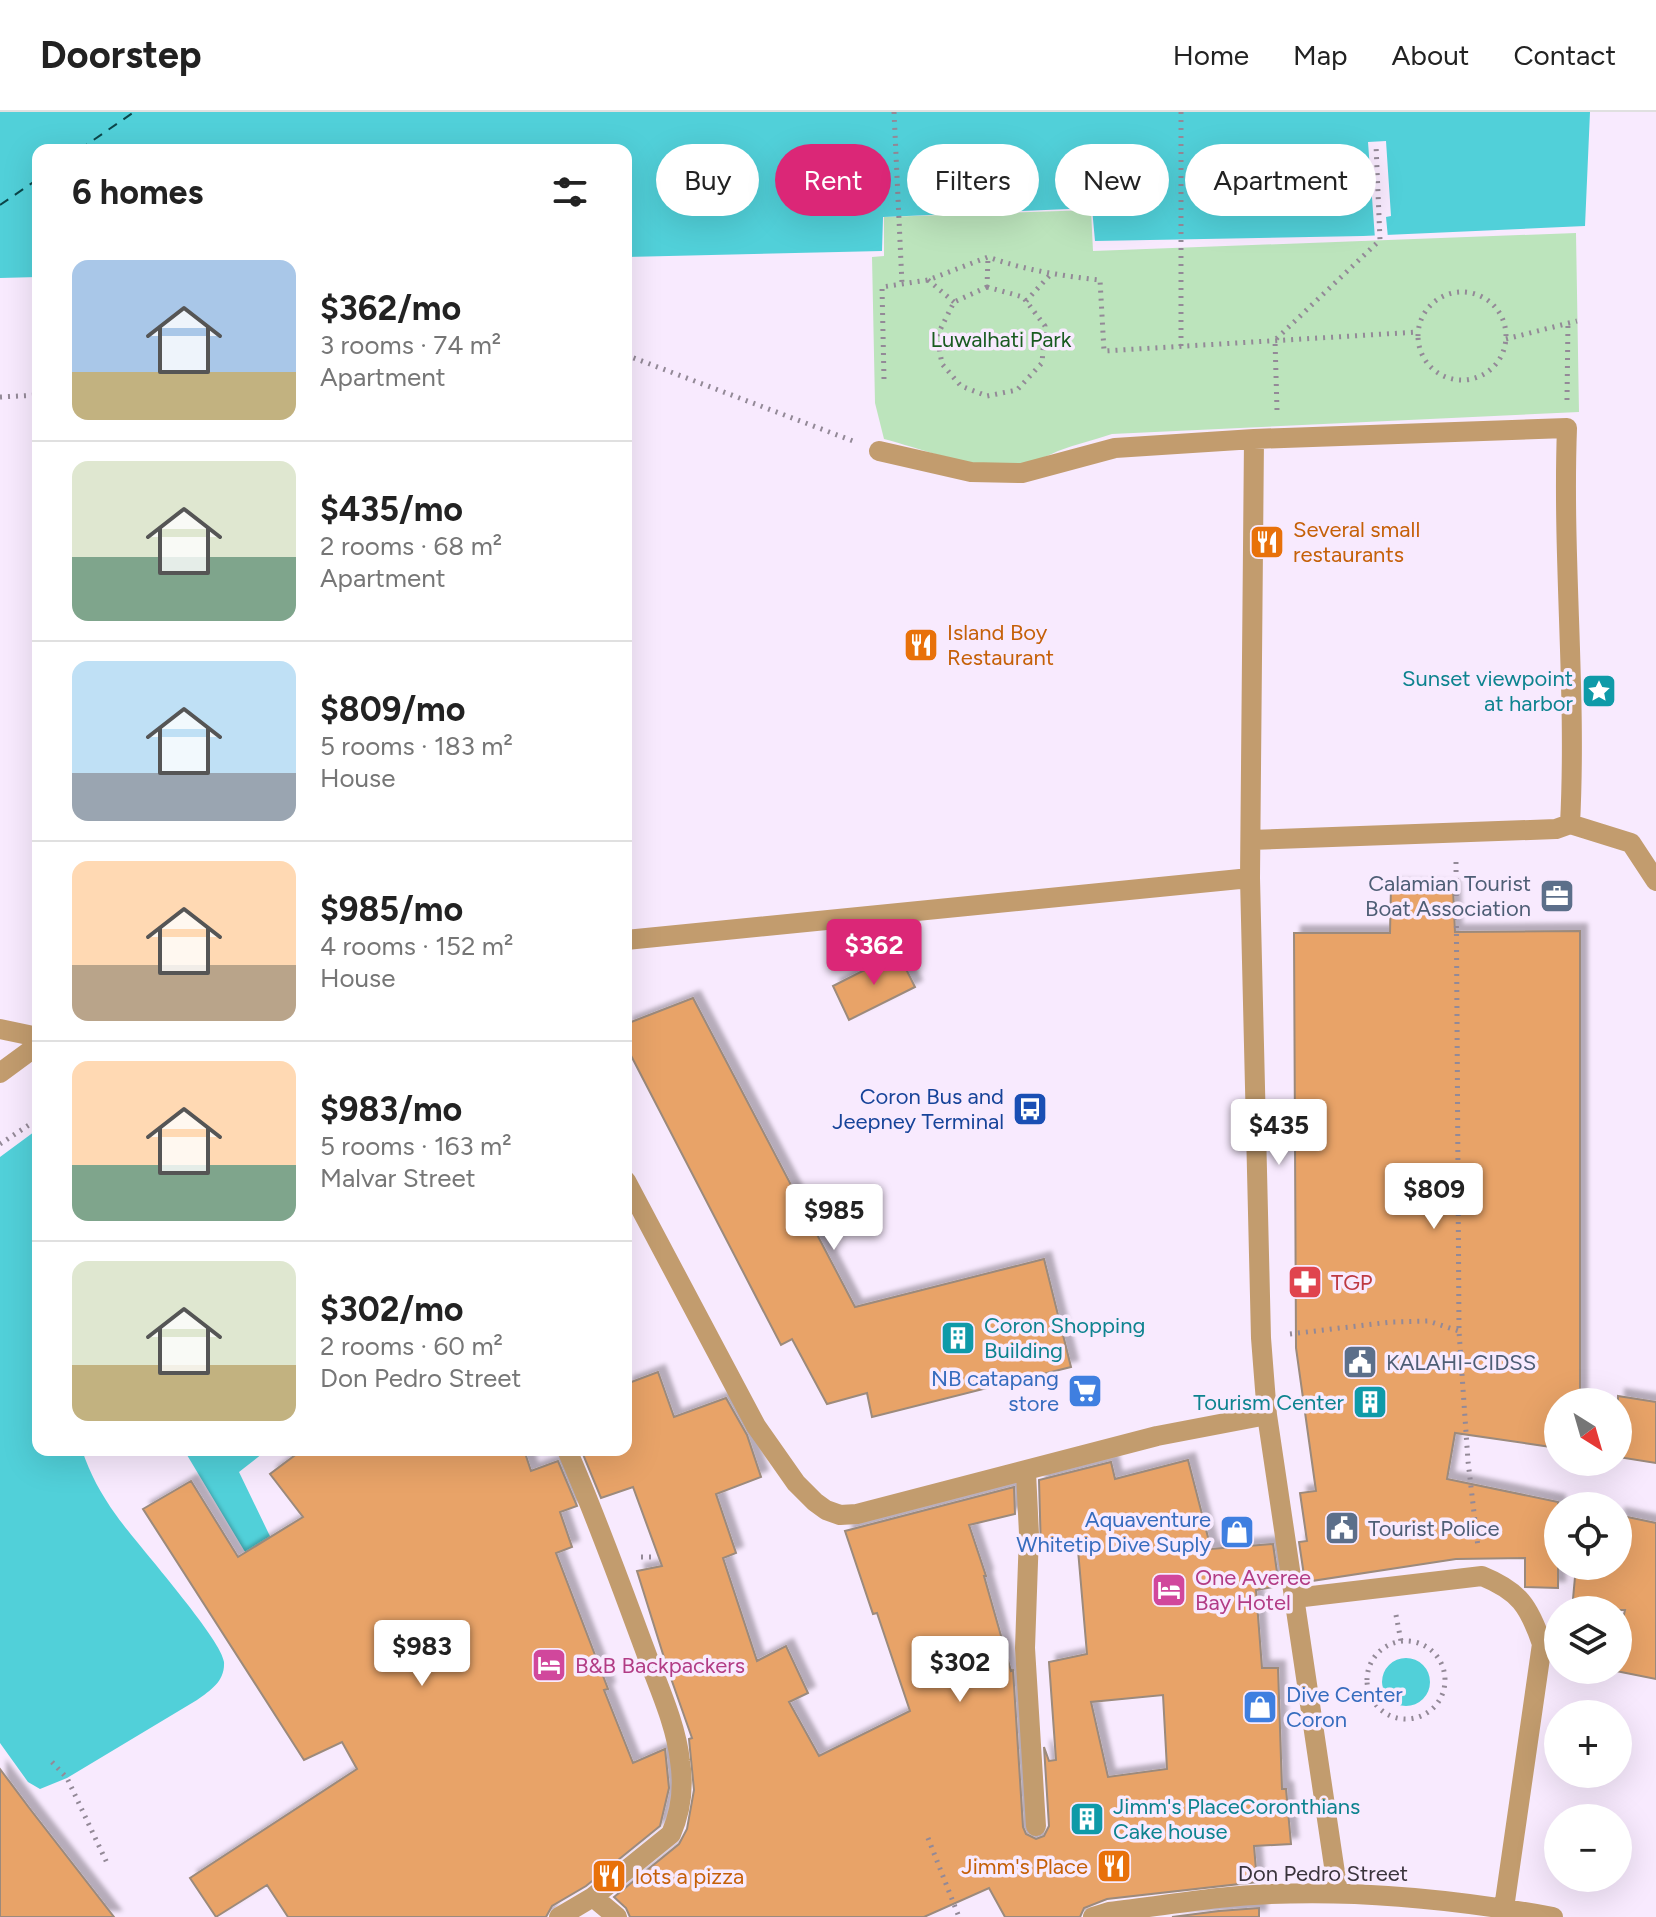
<!DOCTYPE html>
<meta charset="utf-8">
<style>
body{margin:0;font-family:Figtree,sans-serif;background:#f6f6f6;color:#222;height:100vh;display:flex;flex-direction:column;font-size:30px;white-space:nowrap}
*{box-sizing:border-box;margin:0}
p{font-size:26px;color:#767676}
.icon{flex:none;width:44px;height:44px;fill:none;stroke:currentColor;stroke-width:2;stroke-linecap:round;stroke-linejoin:round}
.map{position:relative;flex:1;overflow:hidden}
.side{position:absolute;left:32px;top:32px;width:600px;height:1312px;display:flex;flex-direction:column;background:#fff;border-radius:16px;box-shadow:0 8px 32px #0002}
.side>*{flex:none}
.banner{position:absolute;left:656px;top:32px;width:760px;height:72px;display:flex;gap:16px}
.needle{width:52px;rotate:143deg}
.tools{position:absolute;left:1544px;top:1276px;display:grid;gap:16px}
.tools a{display:grid;place-items:center;width:88px;height:88px;border-radius:50%;background:#fff;box-shadow:0 8px 32px #0002;font-size:40px}
.price{position:absolute;translate:-50% -68px;padding:0 18px;border-radius:8px;background:#fff;color:#222;font-size:26px;line-height:52px;filter:drop-shadow(0 2px 4px #0008)}
.price::after{content:'';position:absolute;left:50%;top:48px;width:24px;height:18px;margin-left:-12px;background:inherit;clip-path:polygon(0 0,100% 0,50% 100%)}
.price.active{background:#db2777;color:#fff}
ul{padding:0;list-style:none}
li{display:flex;align-items:center;gap:24px;height:200px;padding:0 40px}
li+li{border-top:2px solid #e0e0e0}
li span{display:grid;place-items:center;flex:none;width:224px;height:160px;border-radius:16px;color:#555}
li>.icon{margin-inline-start:auto}
span .icon{width:96px;height:96px;fill:#fffc;stroke-width:1}
li b{font-size:34px}
h2{display:flex;justify-content:space-between;align-items:center;height:96px;padding:0 40px;font-size:34px}
.pill{padding:0 28px;border-radius:36px;background:#fff;box-shadow:0 8px 32px #0002;font-size:28px;line-height:72px}
.pill.active{background:#db2777;color:#fff}
header{display:flex;align-items:center;gap:48px;box-sizing:border-box;height:112px;padding:0 40px;background:#fff;border-bottom:2px solid #e0e0e0}
header strong{font-size:38px}
nav{display:flex;gap:44px;margin-inline-start:auto;font-size:28px}
.map>svg:first-child{display:block}
.green{fill:#bce4bc}
.water{fill:#51d0d9}
.pier{fill:#f8eafe}
.lines{fill:none;stroke-linecap:round;stroke-linejoin:round}
.ferry{stroke:#0c464a;stroke-width:2;stroke-dasharray:10 8;stroke-linecap:butt}
.building{fill:#e8a368;stroke:#9c8a7b;stroke-width:2;fill-rule:evenodd;filter:url(#shadow)}
.path{stroke:#938997;stroke-width:5;stroke-dasharray:2 6;stroke-linecap:butt}
.minor{stroke:#c29c6e;stroke-width:20}
.labels{text-anchor:middle;dominant-baseline:central;stroke-width:7;stroke-linejoin:round;paint-order:stroke}
.park-label{font-size:22px;fill:#195b20;stroke:#f8eafe}
.food-label{font-size:22px;fill:#c56008;stroke:#f8eafe;text-anchor:start}
.culture-label{font-size:22px;fill:#0d838f;stroke:#f8eafe;text-anchor:end}
.service-label{font-size:22px;fill:#4e5e75;stroke:#f8eafe;text-anchor:start}
.transit-label{font-size:22px;fill:#164399;stroke:#f8eafe;text-anchor:end}
.health-label{font-size:22px;fill:#be3a42;stroke:#f8eafe;text-anchor:start}
.shop-label{font-size:22px;fill:#366cbe;stroke:#f8eafe;text-anchor:end}
.hotel-label{font-size:22px;fill:#b23c85;stroke:#f8eafe;text-anchor:start}
.street-label{font-size:22px;fill:#3a343c;stroke:#f8eafe}
</style>
<header>
<strong>Doorstep</strong>
<nav><a>Home</a><a>Map</a><a>About</a><a>Contact</a></nav>
</header>
<div class="map">
<svg width="1656" height="1805" viewBox="0 0 1656 1805">
<defs>
<filter id="shadow"><feDropShadow dx="7" dy="-7" stdDeviation="2" flood-color="#0004"/></filter>
</defs>
<rect width="100%" height="100%" fill="#f8eafe"/>
<path class="green" d="M1091,98L1093,139L1576,121L1579,300L1112,322C1094,328 1076,332 1058,339C1051,342 1043,346 1036,349C987,364 930,339 884,327L875,291L872,145L884,144V105Z"/>
<path class="water" d="M0,0H1590L1585,114L1363,124L1095,129L1092,96L883,105L882,139L626,145V38H38V165L0,166Z
M38,1017V1338H82C90,1362 101,1382 116,1403C134,1429 222,1527 224,1550C225,1569 211,1578 197,1588L67,1666L40,1677L28,1670L0,1631V1045Z
M184,1338H267L239,1360L295,1476L272,1485Z
M1382 1570a24 24 0 1 1 48 0a24 24 0 1 1-48 0Z"/>
<path class="pier" d="M1386,29L1391,104L1386,105L1388,126L1375,127L1368,30Z"/>
<g class="lines">
<path class="ferry" d="M79,38L134,0
M0,93L38,67"/>
</g>
<path class="building" d="M1391,774L1453,776L1455,820L1580,819V1290H1558V1336L1455,1321L1447,1367L1558,1390V1476L1525,1475V1446L1456,1447L1305,1470L1299,1430L1307,1429L1300,1381L1316,1379L1296,1236L1294,821H1390Z
M898,841L915,875L849,908L833,874Z
M693,886L855,1195L1044,1147L1071,1255L872,1305L867,1281L827,1292L792,1227L781,1233L626,934V912Z
M658,1260L674,1305L726,1286L747,1323L761,1365L716,1382L736,1441L723,1446L757,1549L786,1534L808,1581L789,1590L819,1644L910,1599L877,1501L873,1502L845,1419L1014,1375L1015,1402L969,1413L986,1464H984L1011,1559L1013,1558L1023,1715L1026,1722L1036,1727L1044,1724L1049,1714L1044,1635L1049,1649L1056,1648L1049,1550L1087,1542L1078,1438L1041,1439L1039,1368L1111,1350L1115,1367L1188,1348L1211,1437L1273,1432L1279,1474L1256,1478L1262,1556H1278L1282,1677H1286L1291,1732L1254,1734L1257,1770L1107,1787L1084,1796L1080,1805H1005L989,1776L924,1805H630L626,1796L614,1785L679,1732L687,1717L694,1678L689,1627L692,1626L667,1555L637,1459L662,1454L633,1375L601,1386L582,1340L589,1338H626V1272ZM1163,1583L1167,1657L1108,1665L1091,1590Z
M1618,1284L1656,1290V1351L1618,1345Z
M302,1338H524L531,1359L558,1349L577,1394L560,1400L572,1435L556,1441L608,1577L604,1578L633,1651L665,1637L669,1676L660,1714L586,1774L552,1794L546,1805H288L267,1773L216,1805L190,1766L357,1657L342,1630L304,1648L143,1397L191,1369L238,1445L303,1405L270,1362Z
M1618,1403L1656,1411V1567L1611,1558H1618V1529L1625,1498H1572L1576,1454H1618Z
M0,1657L30,1697L114,1805H0Z
M1259,1796V1805H1172L1219,1799Z"/>
<g class="lines">
<path class="path" d="M894,0L902,172
M1181,0V234
M928,168L954,190
M987,175L1023,185L1045,214L1042,251L1017,278L987,284L961,274L942,252L937,224L954,190Z
M987,175L988,145
M1418 224a44 44 0 1 1 88 0a44 44 0 1 1-88 0Z
M1026,189L1050,163
M1506,227L1577,209
M626,243L853,329
M884,267L882,175L928,168L988,145C1025,158 1062,164 1100,168L1104,239L1418,220
M0,285L38,283
M1567,288L1568,209
M1277,298L1275,228L1380,128L1376,33
M1456,750L1459,1219L1468,1349L1478,1435
M0,1032L38,1007
M1290,1222L1391,1210L1428,1209L1459,1219
M641,1445H656
M1396,1503L1401,1529
M1367 1568a39 39 0 1 1 78 0a39 39 0 1 1-78 0Z
M52,1650L67,1666L107,1751
M928,1726L959,1805"/>
<path class="minor" d="M1254,327L1250,766L1261,1226L1267,1303L1338,1781
M879,339L971,360L1022,361L1115,336L1254,327L1567,316C1562,448 1577,580 1570,712
M1251,728L1556,717L1570,712L1631,731L1656,769
M626,828L1250,766
M0,917L38,925
M0,961L38,933
M626,1069L756,1314L796,1371L815,1390L826,1398L840,1403L857,1402L1157,1324L1267,1303
M1026,1360L1029,1422L1025,1536L1036,1714
M1295,1486L1482,1464C1519,1479 1529,1494 1542,1532L1504,1796
M593,1785L617,1805
M559,1805L593,1785L671,1722C681,1699 684,1674 680,1649C676,1612 658,1574 645,1538C620,1471 596,1404 567,1338
M1093,1805L1109,1800C1145,1796 1182,1790 1218,1786C1330,1774 1443,1785 1553,1805"/>
</g>
<defs>
<g id="restaurant-square" transform="scale(1.8)"><rect x="-9" y="-9" width="18" height="18" rx="4" fill="#e8710a" stroke="#f8eafe"/><path d="M-5-6h1v4h1v-4h1v4h1v-4h1v5L-1.5 .5V6h-2V.5L-5-1ZM5-6V6H3V1.5H1.5Q1.5-4 5-6Z" fill="#fff"/></g>
<g id="sight-square" transform="scale(1.8)"><rect x="-9" y="-9" width="18" height="18" rx="4" fill="#0f9aa8" stroke="#f8eafe"/><path d="M0-6L1.8-2.2L6-1.7L2.9 1.2L3.7 5.4L0 3.3L-3.7 5.4L-2.9 1.2L-6-1.7L-1.8-2.2Z" fill="#fff"/></g>
<g id="office-square" transform="scale(1.8)"><rect x="-9" y="-9" width="18" height="18" rx="4" fill="#5c6f8a" stroke="#f8eafe"/><path d="M-6-3h4V-5.5h4V-3h4V5H-6ZM-1-4.5V-3h2v-1.5ZM-6 0V1H6V0Z" fill="#fff"/></g>
<g id="bus-square" transform="scale(1.8)"><rect x="-9" y="-9" width="18" height="18" rx="4" fill="#1a4fb4" stroke="#f8eafe"/><path d="M-5-6H5V4H4V6H2V4H-2V6H-4V4H-5ZM-3.5-4V0h7V-4ZM-3.5 1.2v1.5H-2V1.2ZM2 1.2v1.5H3.5V1.2Z" fill="#fff"/></g>
<g id="pharmacy-square" transform="scale(1.8)"><rect x="-9" y="-9" width="18" height="18" rx="4" fill="#e0444e" stroke="#f8eafe"/><path d="M-2-6h4v4h4v4h-4v4h-4v-4h-4v-4h4Z" fill="#fff"/></g>
<g id="building-square" transform="scale(1.8)"><rect x="-9" y="-9" width="18" height="18" rx="4" fill="#0f9aa8" stroke="#f8eafe"/><path d="M-4-6H4V6H1V3H-1V6H-4ZM-2.5-4.3h1.7v1.8h-1.7ZM.8-4.3h1.7v1.8H.8ZM-2.5-1h1.7V.8h-1.7ZM.8-1h1.7V.8H.8Z" fill="#fff"/></g>
<g id="civic-square" transform="scale(1.8)"><rect x="-9" y="-9" width="18" height="18" rx="4" fill="#5c6f8a" stroke="#f8eafe"/><path d="M-.6-6.5H3V-4.5H.6V-3L4-1V1h2V6H-6V1h2V-1L-.6-3ZM-1.2 2.5V6h2.4V2.5Z" fill="#fff"/></g>
<g id="supermarket-square" transform="scale(1.8)"><rect x="-9" y="-9" width="18" height="18" rx="4" fill="#3f7fe0" stroke="#f8eafe"/><path d="M-6-5.5h2.5l.6 2H6L4.5 2H-2.5L-4.4-4H-6ZM-1.5 3.2a1.3 1.3 0 1 0 .1 0ZM3 3.2a1.3 1.3 0 1 0 .1 0Z" fill="#fff"/></g>
<g id="shop-square" transform="scale(1.8)"><rect x="-9" y="-9" width="18" height="18" rx="4" fill="#3f7fe0" stroke="#f8eafe"/><path d="M-5-2.5h2.3a2.7 3.5 0 0 1 5.4 0H5L5.5 6h-11ZM-1.5-2.5h3a1.5 2.3 0 0 0-3 0Z" fill="#fff"/></g>
<g id="hotel-square" transform="scale(1.8)"><rect x="-9" y="-9" width="18" height="18" rx="4" fill="#d1479c" stroke="#f8eafe"/><path d="M-6-4.5h1.5V1H6V5H4.5V3h-9V5H-6ZM-4 0a1.8 1.8 0 1 1 3.6 0ZM.5 0V-2.5h3Q6-2.5 6 0Z" fill="#fff"/></g>
</defs>
<g fill-rule="evenodd">
<use href="#restaurant-square" x="1267" y="430"/>
<use href="#restaurant-square" x="921" y="533"/>
<use href="#sight-square" x="1599" y="579"/>
<use href="#office-square" x="1557" y="784"/>
<use href="#bus-square" x="1030" y="997"/>
<use href="#pharmacy-square" x="1305" y="1170"/>
<use href="#building-square" x="958" y="1226"/>
<use href="#civic-square" x="1360" y="1250"/>
<use href="#supermarket-square" x="1085" y="1279"/>
<use href="#building-square" x="1370" y="1290"/>
<use href="#civic-square" x="1342" y="1416"/>
<use href="#shop-square" x="1237" y="1420"/>
<use href="#hotel-square" x="1169" y="1478"/>
<use href="#hotel-square" x="549" y="1553"/>
<use href="#shop-square" x="1260" y="1595"/>
<use href="#building-square" x="1087" y="1707"/>
<use href="#restaurant-square" x="1114" y="1754"/>
<use href="#restaurant-square" x="609" y="1764"/>
</g>
<g class="labels">
<g class="park-label">
<text x="1001" y="227">Luwalhati Park</text>
</g>
<g class="food-label">
<text x="1293" y="417">Several small<tspan x="1293" dy="25">restaurants</tspan></text>
<text x="947" y="520">Island Boy<tspan x="947" dy="25">Restaurant</tspan></text>
<text x="1088" y="1754" text-anchor="end">Jimm's Place</text>
<text x="635" y="1764">lots a pizza</text>
</g>
<g class="culture-label">
<text x="1573" y="566">Sunset viewpoint<tspan x="1573" dy="25">at harbor</tspan></text>
<text x="984" y="1213" text-anchor="start">Coron Shopping<tspan x="984" dy="25">Building</tspan></text>
<text x="1344" y="1290">Tourism Center</text>
<text x="1113" y="1694" text-anchor="start">Jimm's PlaceCoronthians<tspan x="1113" dy="25">Cake house</tspan></text>
</g>
<g class="service-label">
<text x="1531" y="771" text-anchor="end">Calamian Tourist<tspan x="1531" dy="25">Boat Association</tspan></text>
<text x="1386" y="1250">KALAHI-CIDSS</text>
<text x="1368" y="1416">Tourist Police</text>
</g>
<g class="transit-label">
<text x="1004" y="984">Coron Bus and<tspan x="1004" dy="25">Jeepney Terminal</tspan></text>
</g>
<g class="health-label">
<text x="1331" y="1170">TGP</text>
</g>
<g class="shop-label">
<text x="1059" y="1266">NB catapang<tspan x="1059" dy="25">store</tspan></text>
<text x="1211" y="1407">Aquaventure<tspan x="1211" dy="25">Whitetip Dive Suply</tspan></text>
<text x="1286" y="1582" text-anchor="start">Dive Center<tspan x="1286" dy="25">Coron</tspan></text>
</g>
<g class="hotel-label">
<text x="1195" y="1465">One Averee<tspan x="1195" dy="25">Bay Hotel</tspan></text>
<text x="575" y="1553">B&amp;B Backpackers</text>
</g>
<g class="street-label">
<text x="1323" y="1761">Don Pedro Street</text>
</g>
</g>
</svg>
<div class="tools">
<a><svg class="needle" viewBox="-14 -14 28 28"><path d="M0-13l5 13h-10z" fill="#e53935"/><path d="M0 13l5-13h-10z" fill="#767676"/></svg></a>
<a><svg class="icon" aria-label="locate" viewBox="0 0 24 24"><circle cx="12" cy="12" r="6"/><path d="M12 2v4M12 18v4M2 12h4M18 12h4"/></svg></a>
<a><svg class="icon" aria-label="layers" viewBox="0 0 24 24"><path d="M12 4l9 5-9 5-9-5zM3 14l9 5 9-5"/></svg></a>
<a>+</a>
<a>−</a>
</div>
<b class="price active" style="left:874px;top:875px">$362</b>
<b class="price" style="left:1279px;top:1055px">$435</b>
<b class="price" style="left:1434px;top:1119px">$809</b>
<b class="price" style="left:834px;top:1140px">$985</b>
<b class="price" style="left:422px;top:1576px">$983</b>
<b class="price" style="left:960px;top:1592px">$302</b>
<div class="banner">
<a class="pill">Buy</a>
<a class="pill active">Rent</a>
<a class="pill">Filters</a>
<a class="pill">New</a>
<a class="pill">Apartment</a>
</div>
<section class="side">
<h2>6 homes<svg class="icon" aria-label="filters" viewBox="0 0 24 24"><path d="M4 7h16M4 17h16"/><circle cx="9" cy="7" r="2"/><circle cx="15" cy="17" r="2"/></svg></h2>
<ul>
<li><span style="background:linear-gradient(#a9c7e8 70%,#c2b280 0)"><svg class="icon" aria-label="home" viewBox="0 0 24 24"><path d="M3 11l9-7 9 7M6 9v11h12V9"/></svg></span><div><b>$362/mo</b><p>3 rooms · 74 m²</p><p>Apartment</p></div></li>
<li><span style="background:linear-gradient(#dfe7d0 60%,#7fa58c 0)"><svg class="icon" aria-label="home" viewBox="0 0 24 24"><path d="M3 11l9-7 9 7M6 9v11h12V9"/></svg></span><div><b>$435/mo</b><p>2 rooms · 68 m²</p><p>Apartment</p></div></li>
<li><span style="background:linear-gradient(#bfe0f5 70%,#9aa5b1 0)"><svg class="icon" aria-label="home" viewBox="0 0 24 24"><path d="M3 11l9-7 9 7M6 9v11h12V9"/></svg></span><div><b>$809/mo</b><p>5 rooms · 183 m²</p><p>House</p></div></li>
<li><span style="background:linear-gradient(#ffd9b3 65%,#b9a48a 0)"><svg class="icon" aria-label="home" viewBox="0 0 24 24"><path d="M3 11l9-7 9 7M6 9v11h12V9"/></svg></span><div><b>$985/mo</b><p>4 rooms · 152 m²</p><p>House</p></div></li>
<li><span style="background:linear-gradient(#ffd9b3 65%,#7fa58c 0)"><svg class="icon" aria-label="home" viewBox="0 0 24 24"><path d="M3 11l9-7 9 7M6 9v11h12V9"/></svg></span><div><b>$983/mo</b><p>5 rooms · 163 m²</p><p>Malvar Street</p></div></li>
<li><span style="background:linear-gradient(#dfe7d0 65%,#c2b280 0)"><svg class="icon" aria-label="home" viewBox="0 0 24 24"><path d="M3 11l9-7 9 7M6 9v11h12V9"/></svg></span><div><b>$302/mo</b><p>2 rooms · 60 m²</p><p>Don Pedro Street</p></div></li>
</ul>
</section>
</div>
